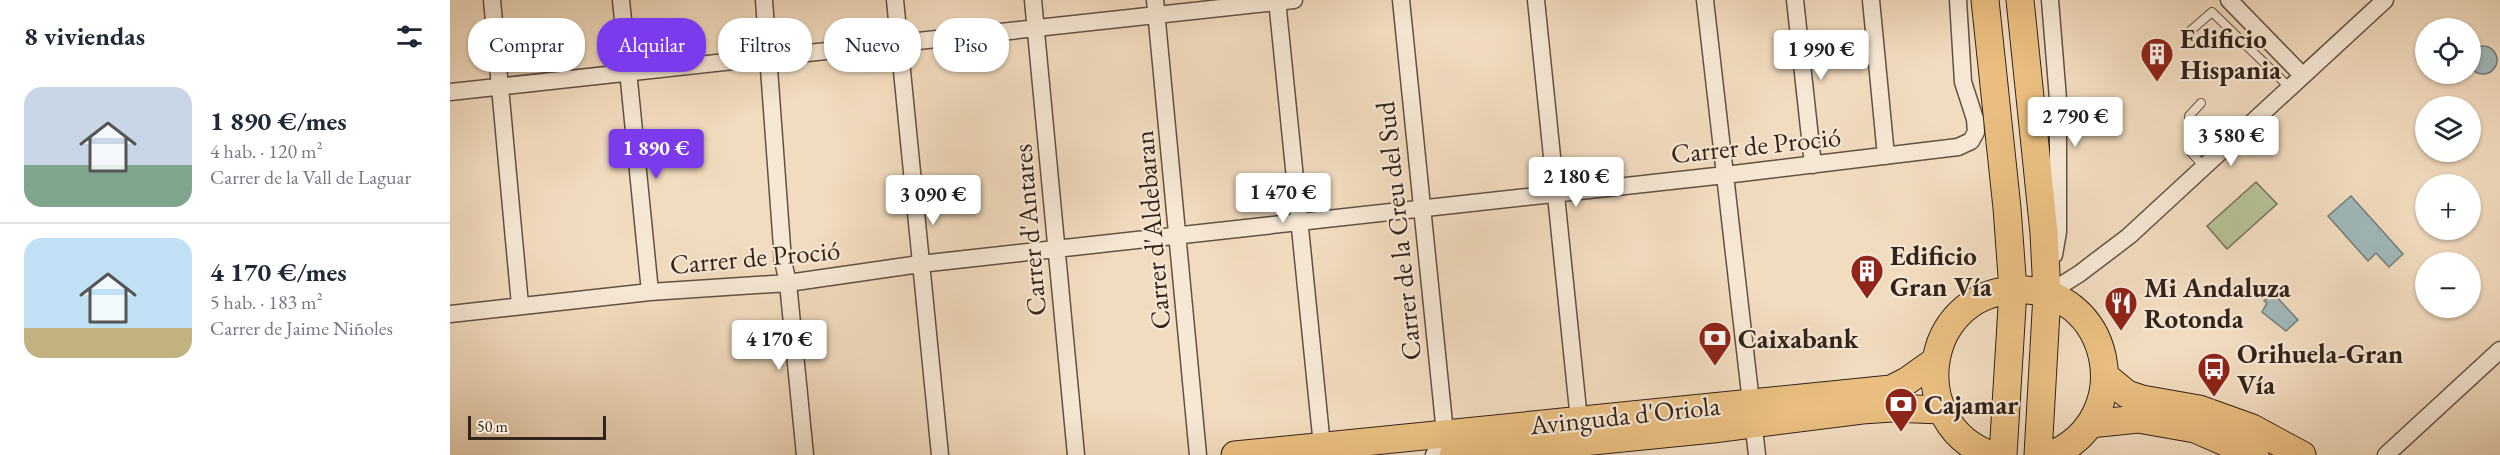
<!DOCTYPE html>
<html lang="es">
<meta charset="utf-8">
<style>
body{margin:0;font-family:"EB Garamond",serif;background:#f2f2f3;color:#1f2937;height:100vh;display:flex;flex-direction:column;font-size:22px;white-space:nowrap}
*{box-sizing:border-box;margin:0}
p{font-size:20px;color:#747a83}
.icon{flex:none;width:33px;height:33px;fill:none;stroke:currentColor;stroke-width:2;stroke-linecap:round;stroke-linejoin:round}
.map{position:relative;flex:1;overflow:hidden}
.details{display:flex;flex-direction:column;background:#fff;width:450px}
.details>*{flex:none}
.top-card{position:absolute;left:18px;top:18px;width:570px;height:54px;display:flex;gap:12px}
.controls{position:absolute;left:1965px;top:18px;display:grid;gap:12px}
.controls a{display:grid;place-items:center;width:66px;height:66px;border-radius:50%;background:#fff;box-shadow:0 2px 4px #0004;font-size:30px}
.scale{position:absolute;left:18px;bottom:15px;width:138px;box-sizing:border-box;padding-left:6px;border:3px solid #32231b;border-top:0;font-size:16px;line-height:21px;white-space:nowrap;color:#32231b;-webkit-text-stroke:4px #f7e8d5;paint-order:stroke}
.price{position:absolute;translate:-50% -51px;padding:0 14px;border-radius:6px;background:#fff;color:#222;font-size:20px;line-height:39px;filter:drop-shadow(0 2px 3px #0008)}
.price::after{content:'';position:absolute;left:50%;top:36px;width:18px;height:14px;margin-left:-9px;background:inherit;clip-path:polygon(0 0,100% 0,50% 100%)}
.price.current{background:#7c3aed;color:#fff}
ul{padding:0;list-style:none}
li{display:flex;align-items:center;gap:18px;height:150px;padding:0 24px}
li+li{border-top:2px solid #e0e1e3}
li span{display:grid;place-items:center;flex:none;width:168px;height:120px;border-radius:18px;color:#555}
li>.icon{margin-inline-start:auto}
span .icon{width:72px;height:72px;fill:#fffc;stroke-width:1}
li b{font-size:26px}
h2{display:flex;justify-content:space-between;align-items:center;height:72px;padding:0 24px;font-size:26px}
.pill{padding:0 21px;border-radius:24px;background:#fff;box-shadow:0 2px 4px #0004;font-size:21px;line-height:54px}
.pill.current{background:#7c3aed;color:#fff}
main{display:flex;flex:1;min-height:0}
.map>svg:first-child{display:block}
.green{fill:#b6c296;stroke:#747258;stroke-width:1.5}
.water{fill:#9fb9bb;stroke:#737d7b;stroke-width:1.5}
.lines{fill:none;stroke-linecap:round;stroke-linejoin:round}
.lane-casing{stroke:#625144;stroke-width:10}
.street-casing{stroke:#625144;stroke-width:19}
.primary-casing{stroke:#32231b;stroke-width:29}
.lane{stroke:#f7e8d5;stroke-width:8}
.street{stroke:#f7e8d5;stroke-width:16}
.primary{stroke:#e9be80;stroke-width:27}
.labels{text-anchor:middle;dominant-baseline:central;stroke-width:4.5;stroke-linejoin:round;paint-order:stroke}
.poi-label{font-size:27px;font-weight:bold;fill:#32231b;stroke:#f7e8d5;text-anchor:start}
.street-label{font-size:27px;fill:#32231b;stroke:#f7e8d5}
</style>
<main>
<section class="details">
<h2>8 viviendas<svg class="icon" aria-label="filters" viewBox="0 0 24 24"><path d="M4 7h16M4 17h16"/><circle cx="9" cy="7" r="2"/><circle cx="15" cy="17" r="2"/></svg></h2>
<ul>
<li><span style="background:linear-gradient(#c9d6e8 65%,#7fa58c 0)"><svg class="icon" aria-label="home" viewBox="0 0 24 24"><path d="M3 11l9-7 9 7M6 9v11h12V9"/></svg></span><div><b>1 890 €/mes</b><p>4 hab. · 120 m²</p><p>Carrer de la Vall de Laguar</p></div></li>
<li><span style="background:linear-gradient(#bfe0f5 75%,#c2b280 0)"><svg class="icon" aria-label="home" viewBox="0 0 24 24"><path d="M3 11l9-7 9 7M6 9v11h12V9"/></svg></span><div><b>4 170 €/mes</b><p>5 hab. · 183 m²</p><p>Carrer de Jaime Niñoles</p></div></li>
</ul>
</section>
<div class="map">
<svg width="2050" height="455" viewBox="0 0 2050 455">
<rect width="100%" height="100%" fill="#f2dcbf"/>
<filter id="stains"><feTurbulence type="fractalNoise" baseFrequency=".00333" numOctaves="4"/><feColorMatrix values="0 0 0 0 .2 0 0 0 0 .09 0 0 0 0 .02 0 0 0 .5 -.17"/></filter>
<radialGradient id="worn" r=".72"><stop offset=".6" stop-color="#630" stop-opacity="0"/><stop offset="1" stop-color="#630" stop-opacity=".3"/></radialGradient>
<path class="green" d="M1806,182L1827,204L1777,249L1757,226Z"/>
<path class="water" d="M2019 60a14 14 0 1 1 28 0a14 14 0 1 1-28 0Z
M1901,196L1953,254L1939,267L1926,253L1918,261L1878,216Z
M1823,293L1848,320L1836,331L1812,312L1817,303L1814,301Z"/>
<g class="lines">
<g class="lane-casing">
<path id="lane" d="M1739,32L1762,12L1840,88
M1751,103L1739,116L1741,152L1755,168"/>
</g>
<g class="street-casing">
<path id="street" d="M42,0L70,305
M171,0L200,292
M314,0L333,261L338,283L355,455
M445,0L490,455
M583,0L626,455
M705,0L748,455
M827,0L872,446
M951,0L995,433L984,455
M1086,0L1129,420
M1255,0L1307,455
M1345,0L1363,165
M1421,0L1436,156
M1600,0L1608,99V232L1604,255
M1779,0L1853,76
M0,92L844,0
M1597,294L1629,274L1679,236L1935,0
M0,314L200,292L338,283L470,264L1275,175L1508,147L1521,141L1526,132L1525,119L1513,82L1508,0
M1936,455L2050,350"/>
</g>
<g class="primary-casing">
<path id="primary" d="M1535,0L1557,208L1563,290L1553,455
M1570,0L1594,233L1597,294L1588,455
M1655,376L1677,394L1692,399L1749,409L1802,428L1852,455
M1640,424L1688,419L1745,429L1805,455
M785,455L1441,389L1457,381L1485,361
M1003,455L1263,429L1412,410L1442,408L1491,410
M1541,455C1455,424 1472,295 1564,290C1661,285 1690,417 1601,455"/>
</g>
<use href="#lane" class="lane"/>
<use href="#street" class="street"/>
<use href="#primary" class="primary"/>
</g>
<defs>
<g id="building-pin" transform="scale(1.725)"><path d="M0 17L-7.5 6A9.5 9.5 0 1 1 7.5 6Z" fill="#8f2418" stroke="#f7e8d5"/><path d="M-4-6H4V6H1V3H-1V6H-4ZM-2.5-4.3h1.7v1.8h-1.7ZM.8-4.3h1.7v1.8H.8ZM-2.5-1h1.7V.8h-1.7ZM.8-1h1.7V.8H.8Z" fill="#fff"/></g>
<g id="restaurant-pin" transform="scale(1.725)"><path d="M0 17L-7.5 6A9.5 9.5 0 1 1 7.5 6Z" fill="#8f2418" stroke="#f7e8d5"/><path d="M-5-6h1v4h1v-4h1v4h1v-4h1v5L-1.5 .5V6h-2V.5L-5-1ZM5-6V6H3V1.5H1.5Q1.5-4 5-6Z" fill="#fff"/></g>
<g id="bank-pin" transform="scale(1.725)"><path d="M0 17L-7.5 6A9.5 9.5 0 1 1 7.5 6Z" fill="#8f2418" stroke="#f7e8d5"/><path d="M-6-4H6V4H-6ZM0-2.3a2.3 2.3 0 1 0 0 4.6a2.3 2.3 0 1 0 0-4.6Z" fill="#fff"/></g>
<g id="bus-pin" transform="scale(1.725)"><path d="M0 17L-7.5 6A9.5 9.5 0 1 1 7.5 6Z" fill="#8f2418" stroke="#f7e8d5"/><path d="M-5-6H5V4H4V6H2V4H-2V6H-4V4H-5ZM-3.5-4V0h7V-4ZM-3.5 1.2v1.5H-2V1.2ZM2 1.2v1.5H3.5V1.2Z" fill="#fff"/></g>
</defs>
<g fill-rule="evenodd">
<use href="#building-pin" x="1707" y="54"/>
<use href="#building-pin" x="1417" y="271"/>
<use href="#restaurant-pin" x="1671" y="303"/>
<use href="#bank-pin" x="1265" y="338"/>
<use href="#bus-pin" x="1764" y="369"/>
<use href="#bank-pin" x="1451" y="404"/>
</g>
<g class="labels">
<g class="poi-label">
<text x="1730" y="38">Edificio<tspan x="1730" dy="31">Hispania</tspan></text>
<text x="1440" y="255">Edificio<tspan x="1440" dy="31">Gran Vía</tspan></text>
<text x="1694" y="287">Mi Andaluza<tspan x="1694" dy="31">Rotonda</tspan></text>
<text x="1288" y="338">Caixabank</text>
<text x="1787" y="353">Orihuela-Gran<tspan x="1787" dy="31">Vía</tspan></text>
<text x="1474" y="404">Cajamar</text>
</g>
<g class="street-label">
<text transform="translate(1306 145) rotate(-6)">Carrer de Proció</text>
<text transform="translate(579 230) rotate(-95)">Carrer d'Antares</text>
<text transform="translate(702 230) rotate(-95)">Carrer d'Aldebaran</text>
<text transform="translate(948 231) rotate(-96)">Carrer de la Creu del Sud</text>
<text transform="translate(305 257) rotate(-5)">Carrer de Proció</text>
<text transform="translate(1175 415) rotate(-6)">Avinguda d'Oriola</text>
</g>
</g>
<rect width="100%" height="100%" filter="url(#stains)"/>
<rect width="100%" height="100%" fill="url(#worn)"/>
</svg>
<div class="controls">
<a><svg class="icon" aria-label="locate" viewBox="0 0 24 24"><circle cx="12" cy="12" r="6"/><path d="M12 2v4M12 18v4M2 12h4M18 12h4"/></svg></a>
<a><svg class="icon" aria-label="layers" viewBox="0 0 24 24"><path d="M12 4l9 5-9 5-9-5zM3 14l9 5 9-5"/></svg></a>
<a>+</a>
<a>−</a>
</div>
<div class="scale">50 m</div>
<b class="price" style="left:1371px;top:81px">1 990 €</b>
<b class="price" style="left:1625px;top:148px">2 790 €</b>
<b class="price" style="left:1781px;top:167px">3 580 €</b>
<b class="price current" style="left:206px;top:180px">1 890 €</b>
<b class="price" style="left:1126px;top:208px">2 180 €</b>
<b class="price" style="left:833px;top:224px">1 470 €</b>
<b class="price" style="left:483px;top:226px">3 090 €</b>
<b class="price" style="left:329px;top:371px">4 170 €</b>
<div class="top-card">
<a class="pill">Comprar</a>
<a class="pill current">Alquilar</a>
<a class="pill">Filtros</a>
<a class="pill">Nuevo</a>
<a class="pill">Piso</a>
</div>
</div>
</main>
